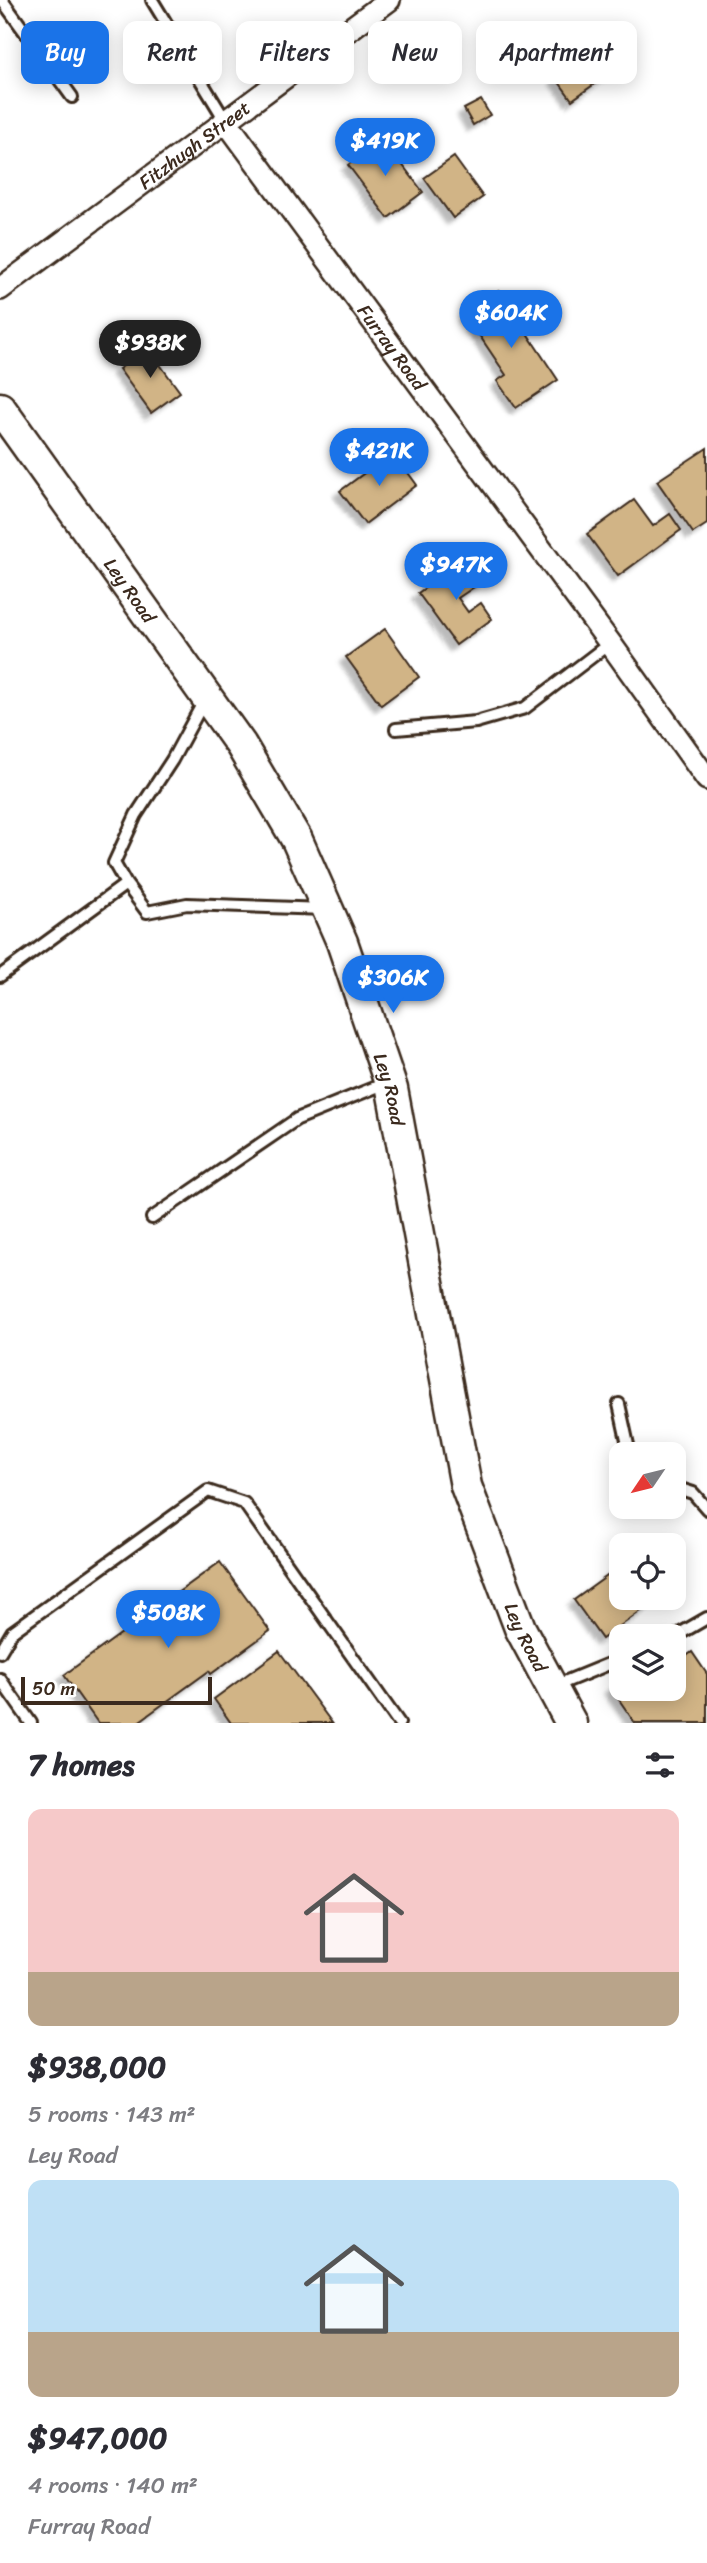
<!DOCTYPE html>
<meta charset="utf-8">
<style>
body{margin:0;font-family:Sriracha,sans-serif;background:#f2f2f3;color:#2b2b33;height:100vh;display:flex;flex-direction:column;font-size:26px;white-space:nowrap}
*{box-sizing:border-box;margin:0}
p{font-size:23px;color:#7c7c81}
.icon{flex:none;width:38px;height:38px;fill:none;stroke:currentColor;stroke-width:2;stroke-linecap:round;stroke-linejoin:round}
.map{position:relative;height:1723px;overflow:hidden}
.side{display:flex;flex-direction:column;background:#fff;flex:1}
.side>*{flex:none}
.top-card{position:absolute;left:21px;top:21px;width:665px;height:63px;display:flex;gap:14px}
.needle{width:46px;rotate:235deg}
.controls{position:absolute;left:609px;top:1442px;display:grid;gap:14px}
.controls a{display:grid;place-items:center;width:77px;height:77px;border-radius:14px;background:#fff;box-shadow:0 4px 18px #0003;font-size:35px}
.scale{position:absolute;left:21px;bottom:18px;width:191px;box-sizing:border-box;padding-left:7px;border:4px solid #3b2a1e;border-top:0;font-size:19px;line-height:24px;white-space:nowrap;color:#3b2a1e;-webkit-text-stroke:5px #fff;paint-order:stroke}
.price{position:absolute;translate:-50% -60px;padding:0 16px;border-radius:24px;background:#1a73e8;color:#fff;font-size:23px;line-height:46px;filter:drop-shadow(0 2px 4px #0008)}
.price::after{content:'';position:absolute;left:50%;top:42px;width:21px;height:16px;margin-left:-10px;background:inherit;clip-path:polygon(0 0,100% 0,50% 100%)}
.price.current{background:#222;color:#fff}
ul{padding:0;list-style:none}
li{display:grid;align-content:center;gap:14px;height:371px;padding:0 28px}
li span{display:grid;place-items:center;height:217px;border-radius:14px;color:#555}
li>.icon{margin-inline-start:auto}
span .icon{width:126px;height:126px;fill:#fffc;stroke-width:1}
li b{font-size:30px}
h2{display:flex;justify-content:space-between;align-items:center;height:84px;padding:0 28px;font-size:30px}
.tag{padding:0 24px;border-radius:14px;background:#fff;box-shadow:0 4px 18px #0003;font-size:24px;line-height:63px}
.tag.current{background:#1a73e8;color:#fff}
.map>svg:first-child{display:block}
.building{fill:#d1b486;stroke:#3b2a1e;stroke-width:2;filter:url(#shadow)}
.lines{fill:none;stroke-linecap:round;stroke-linejoin:round}
.lane-casing{stroke:#3b2a1e;stroke-width:16}
.street-casing{stroke:#3b2a1e;stroke-width:26}
.secondary-casing{stroke:#3b2a1e;stroke-width:35}
.lane{stroke:#fff;stroke-width:10}
.street{stroke:#fff;stroke-width:21}
.secondary{stroke:#fff;stroke-width:30}
.labels{text-anchor:middle;dominant-baseline:central;stroke-width:6;stroke-linejoin:round;paint-order:stroke}
.street-label{font-size:19px;fill:#3b2a1e;stroke:#fff}
</style>
<div class="map">
<svg width="707" height="1723" viewBox="0 0 707 1723">
<defs>
<filter id="shadow"><feDropShadow dx="-6" dy="6" stdDeviation="2" flood-color="#0004"/></filter>
</defs>
<rect width="100%" height="100%" fill="#fff"/>
<filter id="ink" filterUnits="userSpaceOnUse"><feTurbulence type="fractalNoise" baseFrequency=".0143" numOctaves="2"/><feDisplacementMap in="SourceGraphic" scale="14" xChannelSelector="R" yChannelSelector="G"/><feConvolveMatrix kernelMatrix="1 2 1 2 8 2 1 2 1" color-interpolation-filters="sRGB"/></filter>
<g filter="url(#ink)">
<path class="building" d="M597,25L624,63L572,100L556,78L579,61L568,46Z
M481,100L490,115L473,125L464,109Z
M383,139L423,192L388,218L348,165Z
M454,157L483,197L453,218L424,178Z
M499,291L558,380L516,408L497,381L506,375L465,314Z
M148,348L180,392L151,413L119,369Z
M707,448V524L693,533L657,481Z
M393,452L417,485L365,524L340,491Z
M634,500L653,526L670,514L681,530L618,576L587,534Z
M466,558L483,581L458,598L468,612L481,603L492,619L456,645L418,593Z
M385,629L419,677L381,705L346,657Z
M220,1562L270,1631L211,1674L209,1671L137,1723H98L64,1675Z
M621,1566V1598H659L602,1639L574,1600Z
M674,1648L682,1659L692,1652L707,1674V1723H635L611,1688L621,1681V1689H674Z
M279,1651L332,1723H231L214,1699Z"/>
<g class="lines">
<g class="lane-casing">
<path id="lane" d="M2,0L72,97
M152,0L225,120
M205,699L172,760L136,815L114,863L126,884L147,912L187,904L325,909
M396,729L476,722L525,708L610,643
M0,976L126,884
M152,1218L297,1119L386,1083
M619,1404L630,1454
M674,1487L693,1493L707,1509
M674,1637L707,1618
M0,1652L12,1632L208,1491L244,1503L399,1723
M0,1679L31,1723
M555,1686L621,1659"/>
</g>
<g class="street-casing">
<g id="street">
<path id="s1" d="M225,120L610,643L707,779"/>
<path id="s2" d="M0,289L389,0"/>
</g>
</g>
<g class="secondary-casing">
<g id="secondary">
<path id="s3" d="M0,408L241,745L297,840L328,910L342,942L392,1089L466,1486L520,1628L571,1723"/>
</g>
</g>
<use href="#lane" class="lane"/>
<use href="#street" class="street"/>
<use href="#secondary" class="secondary"/>
</g>
</g>
<g class="labels">
<g class="street-label">
<text stroke="none"><textPath href="#s2" startOffset="242">Fitzhugh Street</textPath></text>
<text stroke="none"><textPath href="#s1" startOffset="282">Furray Road</textPath></text>
<text stroke="none"><textPath href="#s3" startOffset="224">Ley Road</textPath></text>
<text stroke="none"><textPath href="#s3" startOffset="791">Ley Road</textPath></text>
<text stroke="none"><textPath href="#s3" startOffset="1358">Ley Road</textPath></text>
</g>
</g>
</svg>
<div class="controls">
<a><svg class="needle" viewBox="-14 -14 28 28"><path d="M0-13l5 13h-10z" fill="#e53935"/><path d="M0 13l5-13h-10z" fill="#7c7c81"/></svg></a>
<a><svg class="icon" aria-label="locate" viewBox="0 0 24 24"><circle cx="12" cy="12" r="6"/><path d="M12 2v4M12 18v4M2 12h4M18 12h4"/></svg></a>
<a><svg class="icon" aria-label="layers" viewBox="0 0 24 24"><path d="M12 4l9 5-9 5-9-5zM3 14l9 5 9-5"/></svg></a>
</div>
<div class="scale">50 m</div>
<b class="price" style="left:385px;top:178px">$419K</b>
<b class="price" style="left:511px;top:350px">$604K</b>
<b class="price current" style="left:150px;top:380px">$938K</b>
<b class="price" style="left:379px;top:488px">$421K</b>
<b class="price" style="left:456px;top:602px">$947K</b>
<b class="price" style="left:393px;top:1015px">$306K</b>
<b class="price" style="left:168px;top:1650px">$508K</b>
<div class="top-card">
<a class="tag current">Buy</a>
<a class="tag">Rent</a>
<a class="tag">Filters</a>
<a class="tag">New</a>
<a class="tag">Apartment</a>
</div>
</div>
<section class="side">
<h2>7 homes<svg class="icon" aria-label="filters" viewBox="0 0 24 24"><path d="M4 7h16M4 17h16"/><circle cx="9" cy="7" r="2"/><circle cx="15" cy="17" r="2"/></svg></h2>
<ul>
<li><span style="background:linear-gradient(#f6c9c9 75%,#b9a48a 0)"><svg class="icon" aria-label="home" viewBox="0 0 24 24"><path d="M3 11l9-7 9 7M6 9v11h12V9"/></svg></span><div><b>$938,000</b><p>5 rooms · 143 m²</p><p>Ley Road</p></div></li>
<li><span style="background:linear-gradient(#bfe0f5 70%,#b9a48a 0)"><svg class="icon" aria-label="home" viewBox="0 0 24 24"><path d="M3 11l9-7 9 7M6 9v11h12V9"/></svg></span><div><b>$947,000</b><p>4 rooms · 140 m²</p><p>Furray Road</p></div></li>
</ul>
</section>
